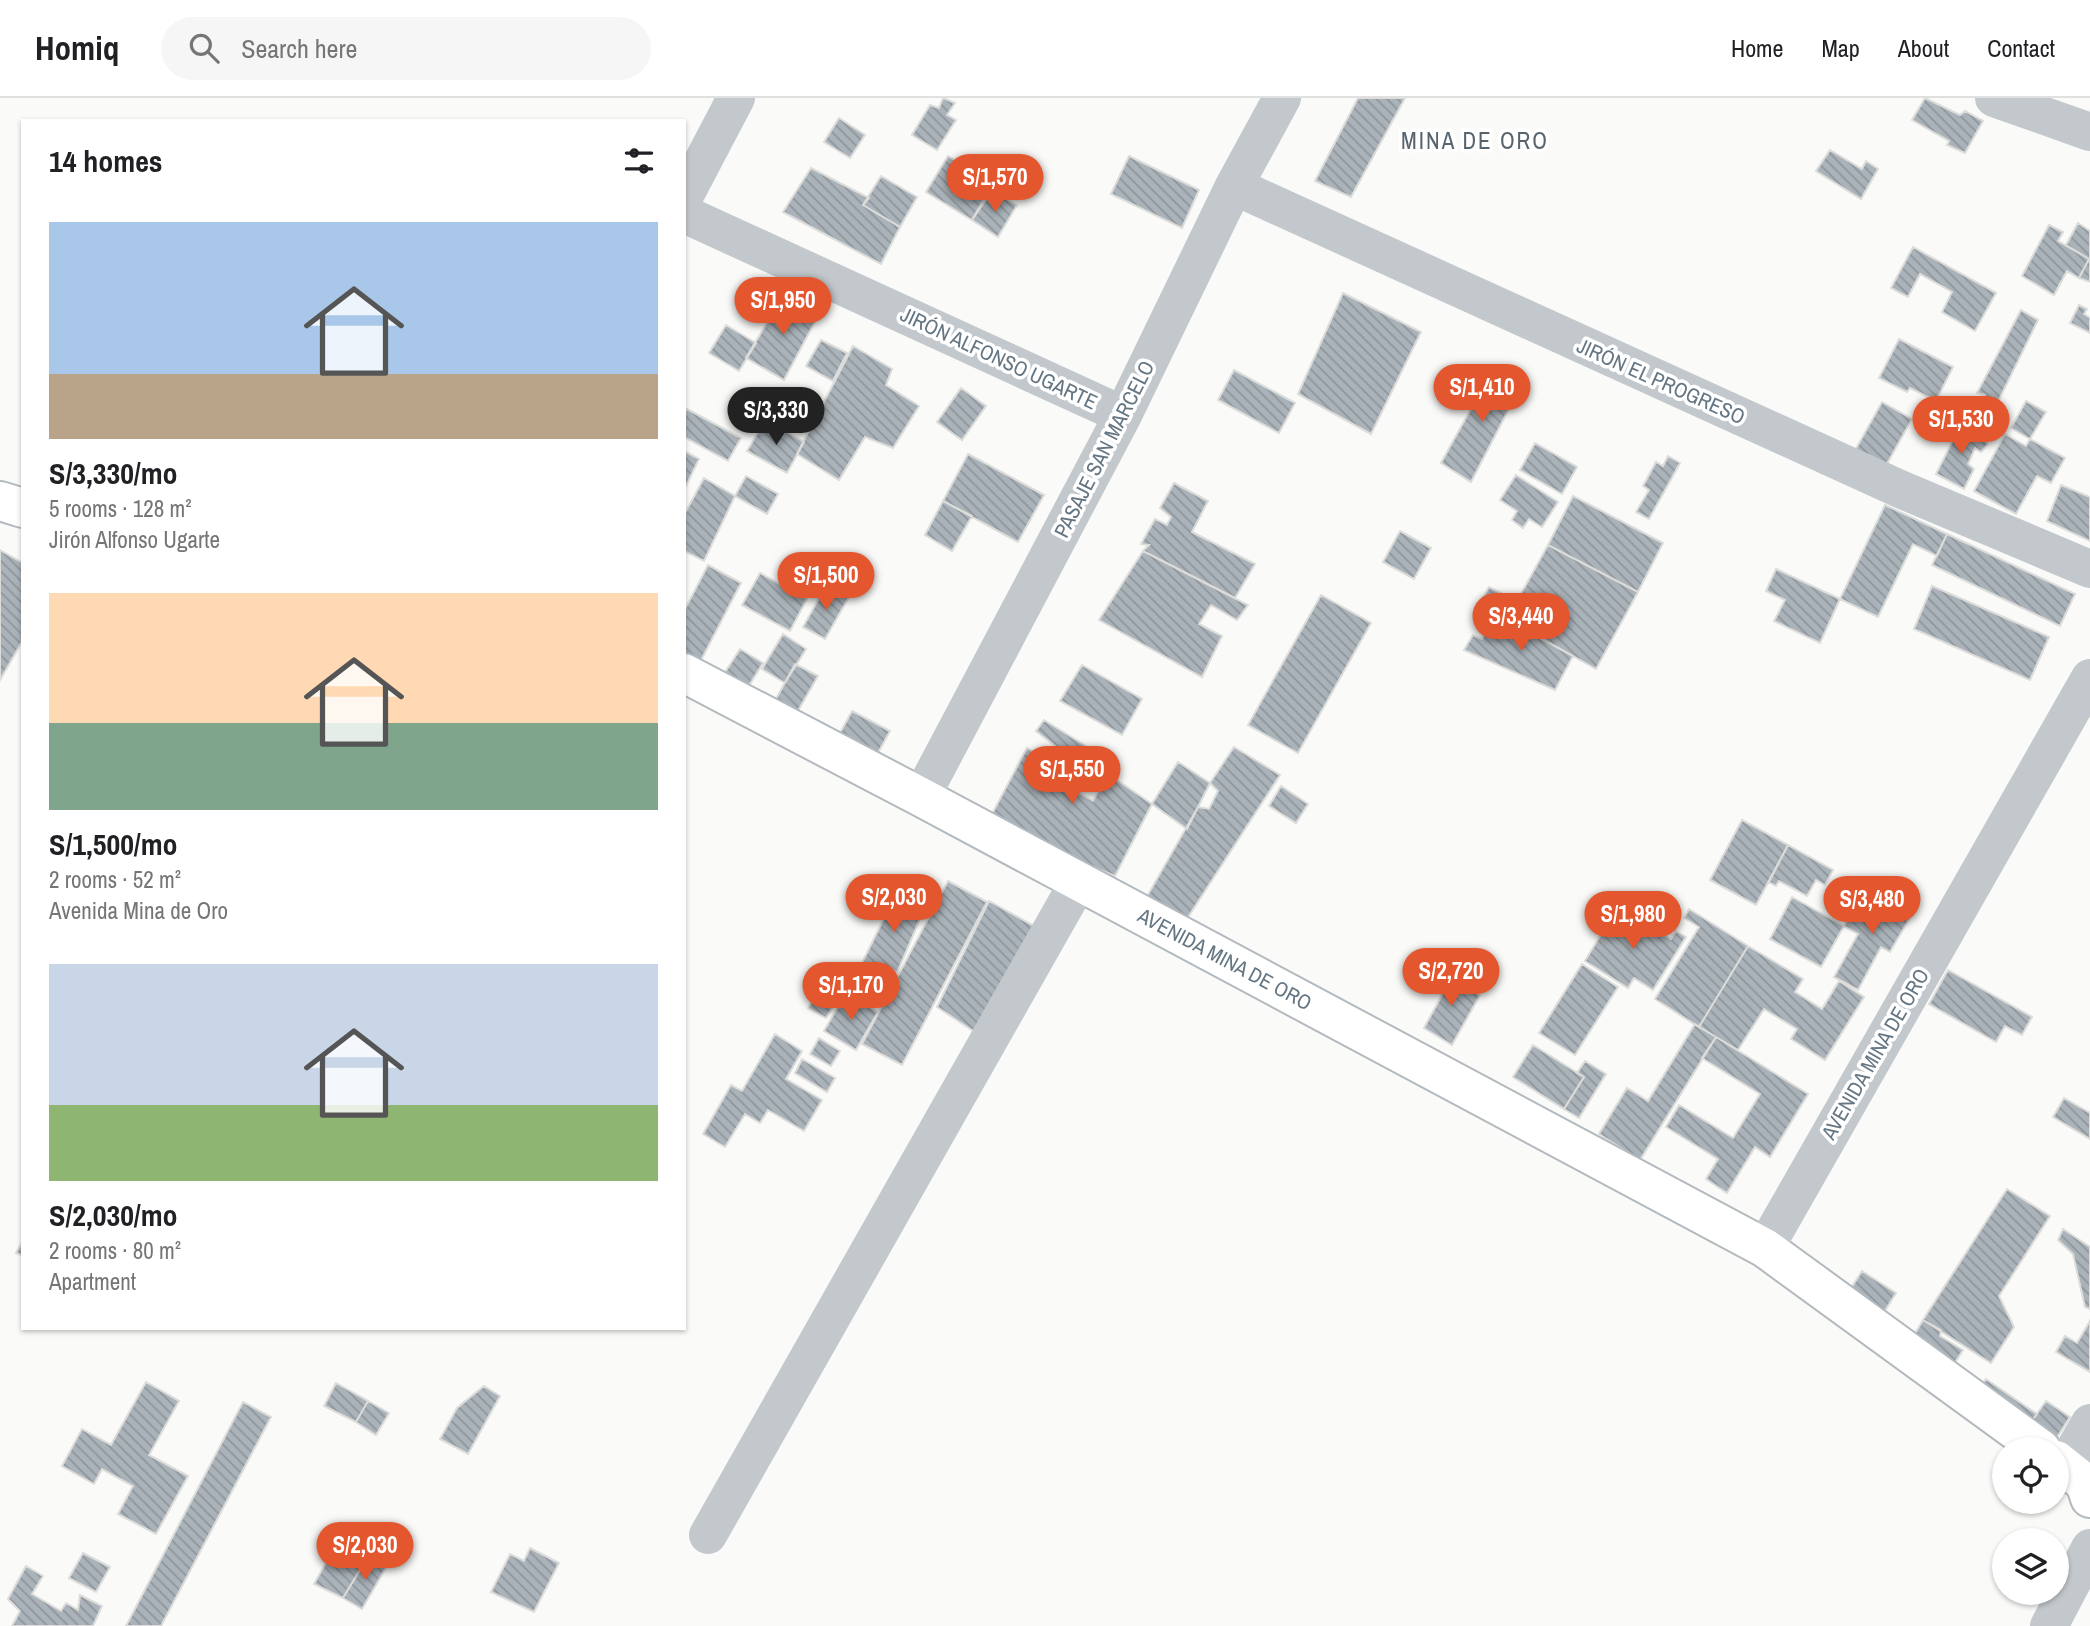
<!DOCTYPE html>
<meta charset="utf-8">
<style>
body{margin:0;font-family:"Archivo Narrow",sans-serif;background:#f6f6f6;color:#202124;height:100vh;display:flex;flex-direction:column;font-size:26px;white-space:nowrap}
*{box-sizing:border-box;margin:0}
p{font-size:23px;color:#757577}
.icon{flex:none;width:38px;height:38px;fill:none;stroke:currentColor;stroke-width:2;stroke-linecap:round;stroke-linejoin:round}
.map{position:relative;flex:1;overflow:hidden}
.panel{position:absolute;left:21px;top:21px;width:665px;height:1211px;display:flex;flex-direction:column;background:#fff;border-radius:0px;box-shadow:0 2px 5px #0004}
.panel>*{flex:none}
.tools{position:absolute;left:1992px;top:1339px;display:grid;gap:14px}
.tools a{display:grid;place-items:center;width:77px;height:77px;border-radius:50%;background:#fff;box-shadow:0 2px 5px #0004;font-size:35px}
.price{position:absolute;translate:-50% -60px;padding:0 16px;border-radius:24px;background:#e4572e;color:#fff;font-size:23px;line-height:46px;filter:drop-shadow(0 2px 4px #0008)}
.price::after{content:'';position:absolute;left:50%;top:42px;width:21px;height:16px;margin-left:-10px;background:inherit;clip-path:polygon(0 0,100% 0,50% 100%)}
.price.active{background:#222;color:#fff}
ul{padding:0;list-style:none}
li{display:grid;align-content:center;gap:14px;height:371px;padding:0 28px}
li span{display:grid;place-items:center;height:217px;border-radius:0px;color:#555}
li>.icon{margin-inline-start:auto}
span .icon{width:126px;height:126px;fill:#fffc;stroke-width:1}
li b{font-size:30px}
h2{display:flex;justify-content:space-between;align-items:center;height:84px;padding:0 28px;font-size:30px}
header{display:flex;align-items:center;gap:42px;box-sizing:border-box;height:98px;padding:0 35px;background:#fff;border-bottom:2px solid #e0e0e0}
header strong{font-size:33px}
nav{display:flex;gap:38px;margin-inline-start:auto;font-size:24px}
.search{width:490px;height:63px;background:#f6f6f6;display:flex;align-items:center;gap:18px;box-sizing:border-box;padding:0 24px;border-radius:38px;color:#757577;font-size:26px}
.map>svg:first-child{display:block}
.building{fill:url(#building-back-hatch);stroke:#dcdcda;stroke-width:2}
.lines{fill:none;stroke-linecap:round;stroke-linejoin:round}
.secondary-casing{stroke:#b3babf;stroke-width:42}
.street{stroke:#c3c8cc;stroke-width:38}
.secondary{stroke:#fff;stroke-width:38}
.labels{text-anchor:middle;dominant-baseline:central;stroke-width:7;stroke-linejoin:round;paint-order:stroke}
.street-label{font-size:21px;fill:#657683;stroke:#fff}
.neighbourhood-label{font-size:23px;letter-spacing:2px;fill:#57646e;stroke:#fff}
</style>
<header>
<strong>Homiq</strong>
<div class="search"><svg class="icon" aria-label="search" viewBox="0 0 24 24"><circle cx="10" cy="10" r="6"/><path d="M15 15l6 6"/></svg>Search here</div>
<nav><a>Home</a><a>Map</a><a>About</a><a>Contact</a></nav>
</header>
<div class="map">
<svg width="2090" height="1528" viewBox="0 0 2090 1528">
<defs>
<pattern id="building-back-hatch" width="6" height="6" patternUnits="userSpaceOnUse" patternTransform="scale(1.75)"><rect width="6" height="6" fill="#aab3b9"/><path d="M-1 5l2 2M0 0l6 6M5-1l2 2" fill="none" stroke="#8e969c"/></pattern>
</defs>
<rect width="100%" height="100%" fill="#fafaf8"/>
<path class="building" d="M943,0L955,5L947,17L956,22L937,52L912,37L930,7L939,10Z
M1358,0H1405L1351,99L1315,83Z
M1925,0L1960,17L1965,13L1983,23L1965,55L1947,47L1949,43L1912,22Z
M839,20L865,37L850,60L824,44Z
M1830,52L1862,71L1866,63L1878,71L1861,101L1816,73Z
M948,58L993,85L972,122L926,94Z
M1129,58L1199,92L1182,130L1111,96Z
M811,70L869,100L863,107L900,129L881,166L783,114Z
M881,78L917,99L900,129L863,107Z
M992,93L1017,107L998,139L972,122Z
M2078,125L2090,133V184L2079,180L2089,161L2066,147Z
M2049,127L2063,134L2058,143L2089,161L2079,180L2067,173L2054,197L2022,178Z
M1913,149L1996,195L1975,233L1942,214L1952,194L1920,176L1908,199L1891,190Z
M1343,195L1421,234L1371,336L1298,296Z
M784,196L819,216L784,282L746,260Z
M2079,207L2087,211L2084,216L2090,220V235L2070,225Z
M2021,212L2038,222L1993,314L1980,305L1985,297L1977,295Z
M726,227L756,245L739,273L709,255Z
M1899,241L1953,269L1936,303L1910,290L1907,294L1879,280Z
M821,242L847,255L833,283L806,268Z
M853,248L892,271L886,287L919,308L893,350L865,339L839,382L797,356Z
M1494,269L1524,282L1471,384L1441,365Z
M1234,272L1295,305L1279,335L1218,302Z
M961,290L986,308L962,342L937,324Z
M2026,303L2046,314L2030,341L2011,330Z
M1882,304L1912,321L1883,373L1853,356Z
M687,311L741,340L728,363L684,339V315Z
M765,322L804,344L787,375L747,353Z
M1961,326L1982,336L1988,346L1981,354L1975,350L1968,366L1974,371L1964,391L1936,376Z
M2005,336L2026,348L2030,341L2065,360L2051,385L2037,378L2016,416L1974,393Z
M1535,345L1577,369L1562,396L1520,372Z
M684,353L699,361L684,392Z
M968,356L1044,397L1018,444L943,403Z
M1668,358L1680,365L1649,421L1636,414L1649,392L1643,388L1656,364L1663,368Z
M1516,377L1558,404L1542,429L1529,421L1523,430L1512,422L1517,413L1500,402Z
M746,378L778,396L767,416L735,398Z
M704,380L735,398L704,463L684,453V417Z
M1174,385L1208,403L1192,434L1255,466L1235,500L1143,453L1149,447L1141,446L1155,421L1167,427L1171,419L1160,410Z
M2061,387L2090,399V443L2047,423Z
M1573,398L1663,445L1638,494L1548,447Z
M943,403L972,418L952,453L925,437Z
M1885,407L1947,436L1937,458L1913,446L1878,519L1840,501Z
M1400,433L1431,450L1414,481L1383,464Z
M1947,436L2075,496L2060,528L1932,467Z
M1548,447L1638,494L1596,571L1480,505L1489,489L1517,503Z
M0,452L23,465V542L0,582Z
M1143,453L1248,507L1237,522L1211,507L1199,526L1222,538L1202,579L1099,522Z
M708,467L741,485L697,570L684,564V513Z
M1776,471L1840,501L1820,545L1774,523L1785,502L1766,493Z
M760,475L807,501L790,533L742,507Z
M827,486L849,499L825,541L803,529Z
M1932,488L2049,539L2030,582L1914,531Z
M1321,497L1371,525L1298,655L1248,627Z
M1495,516L1573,558L1555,592L1464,552L1473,537L1482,541Z
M783,536L806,551L785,585L762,571Z
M740,551L763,565L745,594L722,579Z
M795,566L818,578L791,625L769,614Z
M1082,567L1142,601L1122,637L1060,603Z
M852,613L890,633L878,655L840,635Z
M1044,622L1091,651L1070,690L1093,703L1108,676L1152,706L1115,778L1086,766L992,716L1027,650L1052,665L1059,651L1036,633Z
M1234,649L1280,677L1181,830L1141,809L1198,709L1209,711L1218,693L1210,685Z
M1178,664L1210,685L1187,731L1152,706Z
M1281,688L1308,706L1296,725L1269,708Z
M1742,722L1788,747L1756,807L1710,782Z
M1788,747L1833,772L1825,787L1816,782L1807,798L1779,783L1776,788L1769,784Z
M904,780L931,795L897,875L890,870L875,891L855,879Z
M948,783L987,804L902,967L862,946Z
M1881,792L1915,811L1890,854L1881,849L1858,892L1834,879L1858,836L1844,828L1855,807L1869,815Z
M1792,799L1844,828L1821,869L1770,841Z
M989,803L1043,833L987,942L937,909Z
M1618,808L1671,841L1676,833L1686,839L1653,892L1634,880L1628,890L1585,863Z
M1689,811L1748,848L1699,929L1655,901L1699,829L1684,820Z
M1748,848L1803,881L1795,894L1822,911L1839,883L1864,899L1825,962L1791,941L1797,931L1764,911L1738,952L1699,929Z
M1582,866L1618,889L1575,957L1539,935Z
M1948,872L2032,919L2022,937L2005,928L1996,944L1929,906Z
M1440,874L1480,897L1452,947L1424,930L1442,897L1430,890Z
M820,889L838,900L826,920L808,910Z
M846,895L878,914L856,952L824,933Z
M1695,926L1716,939L1640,1062L1599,1036L1627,990L1648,1003Z
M775,936L802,953L786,981L822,1002L804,1033L768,1012L760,1025L745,1016L725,1049L703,1036L731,987L742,993Z
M1716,939L1808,996L1770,1059L1755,1049L1727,1095L1706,1081L1718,1061L1666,1029L1679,1007L1733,1040L1760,996L1702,960Z
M819,940L840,953L831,968L810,956Z
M1533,947L1584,979L1564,1011L1513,979Z
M802,961L835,980L827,994L795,975Z
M1585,963L1606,976L1579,1020L1564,1011L1584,979L1577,975Z
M2064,1000L2090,1015V1041L2053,1019Z
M2007,1091L2050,1118L1999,1198L2014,1229L1991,1265L1923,1222Z
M2063,1131L2090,1149V1211L2085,1209L2073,1156L2058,1142Z
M22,1144H23V1158L16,1155Z
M1862,1173L1896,1195L1878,1224L1843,1203Z
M1923,1222L1941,1232L1940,1238L1963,1252L1951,1271L1909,1246Z
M2090,1223V1274L2056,1254L2065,1238L2077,1245Z
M1986,1281L2037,1316L2029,1327L1978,1292Z
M146,1284L179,1303L149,1357L188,1378L156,1436L118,1416L133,1388L102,1371L94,1386L62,1368L82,1331L111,1347Z
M336,1285L368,1303L356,1324L324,1308Z
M484,1288L500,1298L468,1356L440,1341L457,1310Z
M368,1303L389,1315L376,1337L356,1324Z
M2046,1303L2070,1319L2054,1344L2029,1327Z
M243,1304L271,1319L161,1528H126Z
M341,1438L369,1457L343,1500L314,1486Z
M530,1450L559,1465L534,1514L491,1494L510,1456L524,1463Z
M83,1455L110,1469L96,1494L69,1480Z
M369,1457L387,1468L362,1511L343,1500Z
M26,1468L43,1478L32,1496L61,1513L66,1505L78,1512L80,1497L102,1508L93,1528H12L20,1513L8,1501Z"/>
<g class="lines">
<g class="secondary-casing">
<path id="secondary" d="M0,403L23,410
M684,575L921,699L1765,1150L2041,1351
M2056,1362L2085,1385L2090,1400"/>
</g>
<path class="street" d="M1994,0L2090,34
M1234,88L1900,391L2090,471
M684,99L736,0
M684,116L1123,317
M921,699L1123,317L1234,88L1282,0
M1765,1150L2090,580
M2065,1368L2090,1325
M708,1437L1079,783
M2049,1528L2090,1450"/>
<use href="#secondary" class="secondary"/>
</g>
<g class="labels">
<g class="street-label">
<text transform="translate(999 260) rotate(25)">JIRÓN ALFONSO UGARTE</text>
<text transform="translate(1661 283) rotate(24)">JIRÓN EL PROGRESO</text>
<text transform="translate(1104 351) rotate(-63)">PASAJE SAN MARCELO</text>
<text transform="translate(1225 861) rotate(28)">AVENIDA MINA DE ORO</text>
<text transform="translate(1875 956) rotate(-60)">AVENIDA MINA DE ORO</text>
</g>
<g class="neighbourhood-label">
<text x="1475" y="42">MINA DE ORO</text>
</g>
</g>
</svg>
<div class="tools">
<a><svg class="icon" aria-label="locate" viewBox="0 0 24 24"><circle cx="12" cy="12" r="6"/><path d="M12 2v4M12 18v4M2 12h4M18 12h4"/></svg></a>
<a><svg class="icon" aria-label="layers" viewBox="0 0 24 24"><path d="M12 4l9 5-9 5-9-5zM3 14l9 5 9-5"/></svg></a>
</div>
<b class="price" style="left:995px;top:116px">S/1,570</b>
<b class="price" style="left:783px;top:239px">S/1,950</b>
<b class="price" style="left:1482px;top:326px">S/1,410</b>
<b class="price active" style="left:776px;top:349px">S/3,330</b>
<b class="price" style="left:1961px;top:358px">S/1,530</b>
<b class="price" style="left:826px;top:514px">S/1,500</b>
<b class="price" style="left:1521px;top:555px">S/3,440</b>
<b class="price" style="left:1072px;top:708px">S/1,550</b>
<b class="price" style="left:894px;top:836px">S/2,030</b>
<b class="price" style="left:1872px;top:838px">S/3,480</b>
<b class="price" style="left:1633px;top:853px">S/1,980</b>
<b class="price" style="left:1451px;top:910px">S/2,720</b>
<b class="price" style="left:851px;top:924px">S/1,170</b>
<b class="price" style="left:365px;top:1484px">S/2,030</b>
<section class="panel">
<h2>14 homes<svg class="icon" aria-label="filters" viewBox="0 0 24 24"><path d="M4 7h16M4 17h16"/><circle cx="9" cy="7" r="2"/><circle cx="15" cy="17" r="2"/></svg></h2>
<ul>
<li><span style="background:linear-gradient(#a9c7e8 70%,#b9a48a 0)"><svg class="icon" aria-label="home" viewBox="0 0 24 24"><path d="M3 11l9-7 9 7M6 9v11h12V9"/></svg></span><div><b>S/3,330/mo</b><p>5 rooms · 128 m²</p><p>Jirón Alfonso Ugarte</p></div></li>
<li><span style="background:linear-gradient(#ffd9b3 60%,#7fa58c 0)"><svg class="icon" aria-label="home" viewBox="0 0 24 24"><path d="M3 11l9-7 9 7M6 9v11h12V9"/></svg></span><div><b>S/1,500/mo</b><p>2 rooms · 52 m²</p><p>Avenida Mina de Oro</p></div></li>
<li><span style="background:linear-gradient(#c9d6e8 65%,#8fb573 0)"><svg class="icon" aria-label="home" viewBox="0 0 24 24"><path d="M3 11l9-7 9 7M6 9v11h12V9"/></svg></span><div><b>S/2,030/mo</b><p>2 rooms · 80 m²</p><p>Apartment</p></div></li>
</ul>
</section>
</div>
